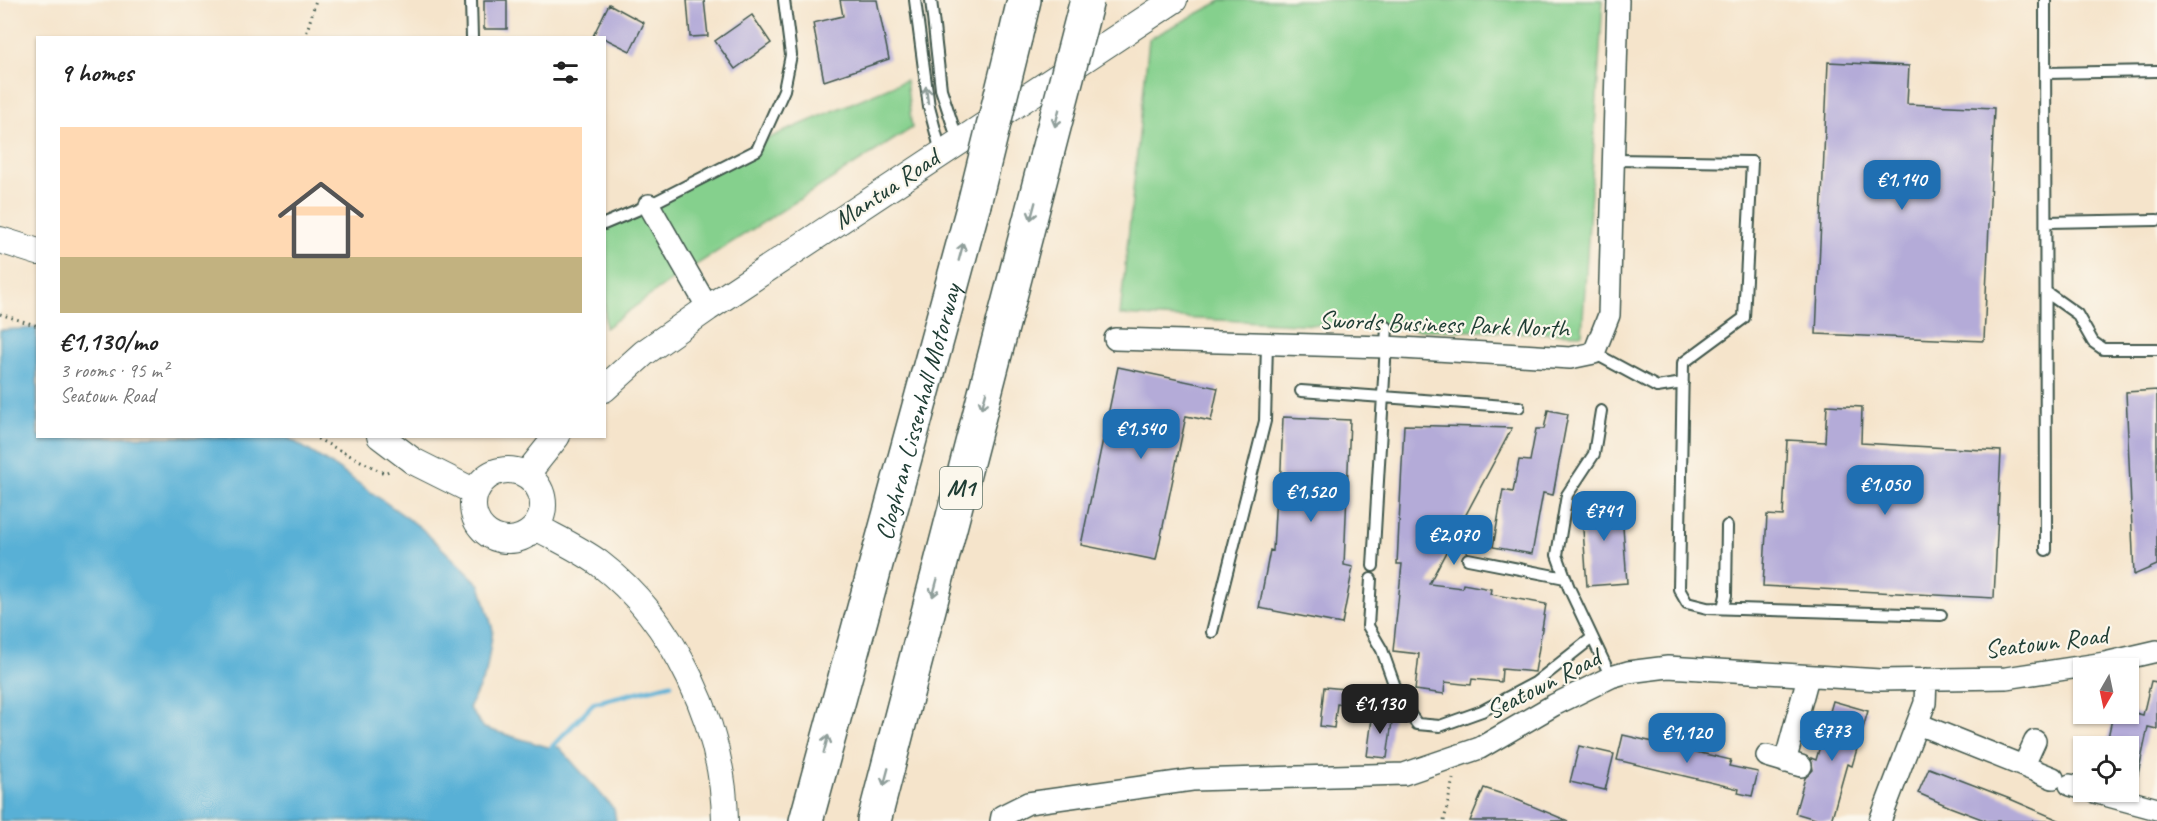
<!DOCTYPE html>
<meta charset="utf-8">
<style>
body{margin:0;font-family:Caveat,sans-serif;background:#f2f2f2;color:#222;height:100vh;display:flex;flex-direction:column;font-size:22px;white-space:nowrap}
*{box-sizing:border-box;margin:0}
p{font-size:20px;color:#767676}
.icon{flex:none;width:33px;height:33px;fill:none;stroke:currentColor;stroke-width:2;stroke-linecap:round;stroke-linejoin:round}
.map{position:relative;flex:1;overflow:hidden}
.side{position:absolute;left:36px;top:36px;width:570px;height:402px;display:flex;flex-direction:column;background:#fff;border-radius:0px;box-shadow:0 2px 4px #0004}
.side>*{flex:none}
.needle{width:39px;rotate:189deg}
.fabs{position:absolute;left:2073px;top:658px;display:grid;gap:12px}
.fabs a{display:grid;place-items:center;width:66px;height:66px;border-radius:0px;background:#fff;box-shadow:0 2px 4px #0004;font-size:30px}
.price{position:absolute;translate:-50% -51px;padding:0 14px;border-radius:12px;background:#1f6fb2;color:#fff;font-size:20px;line-height:39px;filter:drop-shadow(0 2px 3px #0008)}
.price::after{content:'';position:absolute;left:50%;top:36px;width:18px;height:14px;margin-left:-9px;background:inherit;clip-path:polygon(0 0,100% 0,50% 100%)}
.price.current{background:#222;color:#fff}
ul{padding:0;list-style:none}
li{display:grid;align-content:center;gap:12px;height:318px;padding:0 24px}
li+li{border-top:2px solid #e0e0e0}
li span{display:grid;place-items:center;height:186px;border-radius:0px;color:#555}
li>.icon{margin-inline-start:auto}
span .icon{width:108px;height:108px;fill:#fffc;stroke-width:1}
li b{font-size:26px}
h2{display:flex;justify-content:space-between;align-items:center;height:72px;padding:0 24px;font-size:26px}
.map>svg:first-child{display:block}
.green{fill:#85d08d;stroke:#528660;stroke-width:1.5}
.water{fill:#59b0d6;stroke:#3c7685;stroke-width:1.5}
.lines{fill:none;stroke-linecap:round;stroke-linejoin:round}
.stream{stroke:#59b0d6;stroke-width:5}
.building{fill:#b4abd8}
.service-casing{stroke:#3f564b;stroke-width:14}
.minor-casing{stroke:#3f564b;stroke-width:24}
.tertiary-casing{stroke:#3f564b;stroke-width:28}
.motorway-casing{stroke:#3f564b;stroke-width:36}
.path{stroke:#3f564b;stroke-width:3;stroke-dasharray:1.5 4.5;stroke-linecap:butt}
.service{stroke:#fff;stroke-width:10}
.minor{stroke:#fff;stroke-width:21}
.tertiary{stroke:#fff;stroke-width:26}
.motorway{stroke:#fff;stroke-width:33}
.motorway-bridge-casing{stroke:#3f564b;stroke-width:36;stroke-linecap:butt}
.motorway-bridge{stroke:#fff;stroke-width:33}
.oneway{stroke:#8f9e9a}
.labels{text-anchor:middle;dominant-baseline:central;stroke-width:4.5;stroke-linejoin:round;paint-order:stroke}
.shield{fill:#fbf7ec;stroke:#61756b;stroke-width:1.5}
.shield-label{font-size:24px;font-weight:bold;fill:#1f3d34}
.street-label{font-size:26px;fill:#1f3d34;stroke:#fbf7ec}
</style>
<div class="map">
<svg width="2157" height="821" viewBox="0 0 2157 821">
<rect width="100%" height="100%" fill="#fbf7ec"/>
<filter id="ink" filterUnits="userSpaceOnUse"><feTurbulence type="fractalNoise" baseFrequency=".0167" numOctaves="2"/><feDisplacementMap in="SourceGraphic" scale="12" xChannelSelector="R" yChannelSelector="G"/><feConvolveMatrix kernelMatrix="1 2 1 2 8 2 1 2 1" color-interpolation-filters="sRGB"/></filter>
<filter id="wash" filterUnits="userSpaceOnUse"><feTurbulence type="fractalNoise" baseFrequency=".008" numOctaves="4" result="noise"/><feDisplacementMap in="SourceGraphic" scale="24" xChannelSelector="R" yChannelSelector="G"/><feGaussianBlur stdDeviation="1.35" result="paint"/><feColorMatrix in="noise" values="0 0 0 0 0 0 0 0 0 0 0 0 0 0 0 0 0 1.4 0 .05"/><feComposite in="paint" operator="in"/></filter>
<g filter="url(#wash)">
<rect width="100%" height="100%" fill="#f5e4cb"/>
<path class="green" d="M1223,0H1603L1582,334L1400,329L1120,315L1149,39Z
M906,80L912,128L669,282L605,328V227L635,215L769,138Z"/>
<path class="water" d="M37,328L38,436L287,437L337,468L420,527L480,585L493,630L486,673L469,708L484,728L551,748L559,747L614,809L616,821H0V330Z"/>
<g class="lines">
<path class="stream" d="M551,748L594,703L671,684"/>
</g>
<g id="blocks">
<path class="building" d="M484,0H507V29H484Z
M687,0H704L708,36L690,37Z
M840,0H877L889,59L824,81L813,23L843,16Z
M609,4L644,23L630,51L604,38H592Z
M752,15L771,43L735,69L715,41Z
M1828,62L1909,66L1907,104L1994,108L1984,341L1816,334Z
M1118,367L1218,388L1211,421L1186,416L1156,560L1081,545Z
M2157,390V565L2134,575L2126,392Z
M1827,405L1862,407L1861,443L2001,451L1994,598L1763,586L1767,515L1783,516L1787,440L1825,442Z
M1548,410L1568,414L1553,495L1543,493L1532,554L1493,547L1503,490L1513,492L1519,460L1530,461L1536,429H1544Z
M1283,417L1350,420L1344,565L1353,567L1342,624L1259,608L1270,550L1273,551L1276,493H1280Z
M1404,425L1512,428L1429,584L1462,588L1463,584L1491,589L1490,594L1546,604L1535,672L1502,669L1501,682L1472,679L1471,685L1445,682L1444,694L1415,690L1419,654L1393,651L1402,564H1397Z
M1621,499L1627,583L1587,586L1581,501Z
M2151,681L2157,682V729L2148,727L2135,788H2128V747H2106L2113,714H2128V711L2143,715Z
M1324,687L1366,691L1365,707L1337,704L1334,728L1320,726Z
M1833,701L1868,711L1852,766L1847,764L1831,821H1822L1795,813L1805,778L1813,770L1811,758L1816,760Z
M1373,711L1393,714L1387,758L1367,756Z
M1623,735L1731,760L1729,766L1758,772L1752,796L1738,793L1739,789L1617,760Z
M1579,746L1614,754L1605,790L1570,782Z
M1929,768L2010,799L2061,821H1987L1950,807L1918,793Z
M1484,788L1508,796L1568,821H1470Z"/>
</g>
</g>
<g filter="url(#ink)">
<use href="#blocks" fill-opacity="0" stroke="#3f564b" stroke-width="1.5"/>
<g class="lines">
<g class="service-casing">
<path id="service" d="M471,0L472,38
M915,0L929,107L941,152
M931,0L941,89L958,141
M2045,0L2046,550
M2046,73L2157,71
M1614,160L1752,162L1744,318L1683,363L1679,589L1687,603L1707,608L1941,615
M2046,222L2157,220
M604,224L649,205L757,150L784,90L791,55L784,0
M2046,292L2077,314L2093,342L2103,349H2157
M1594,353L1657,387L1683,383
M1301,391L1519,407
M1601,411L1594,454L1567,495L1557,555L1569,588L1611,677
M1468,559L1565,578
M1373,566L1387,327
M1371,579L1368,626L1382,650L1400,701L1417,724L1440,726L1482,711L1535,683L1592,638
M1723,608L1726,595L1727,526
M1212,632L1265,421L1267,344"/>
</g>
<g class="minor-casing">
<path id="minor" d="M649,205L708,308
M1115,339L1385,347L1570,358L1594,353L1609,315L1618,0
M1918,724L2053,778
M1767,756L1801,766
M1785,762L1808,677
M2024,765L2035,741
M2070,785L2084,789
M2094,792L2157,809
M1001,821L1002,816L1028,803L1192,780L1404,774L1480,748L1554,705L1611,677L1628,672L1668,667L1880,680L2006,678L2105,663L2157,651
M1880,821L1925,703L1926,679"/>
</g>
<g class="tertiary-casing">
<path id="tertiary" d="M0,240L38,252
M604,389L644,353L708,308L1174,0
M380,436L413,461L475,492
M473 505a35 35 0 1 1 70 0a35 35 0 1 1-70 0Z
M526,475L557,436
M536,527C556,538 580,549 599,563C674,620 724,727 725,821"/>
</g>
<g class="motorway-casing">
<g id="motorway">
<path d="M1015,38L1024,0"/>
<path id="s1" d="M806,821L974,204"/>
<path d="M874,821L1047,154"/>
</g>
</g>
<path class="path" d="M305,38L316,0
M0,314L38,326
M312,436L384,473L389,471
M1444,821L1453,779"/>
<use href="#service" class="service"/>
<use href="#minor" class="minor"/>
<use href="#tertiary" class="tertiary"/>
<use href="#motorway" class="motorway"/>
<g class="motorway-bridge-casing">
<path id="motorway-bridge" d="M1047,154L1087,0
M974,204L1015,38"/>
</g>
<use href="#motorway-bridge" class="motorway-bridge"/>
</g>
<defs><path id="oneway-shaft" d="M-6 0H5M1.5-3L5.5 0L1.5 3" fill="none" stroke-width="1.6" stroke-linecap="round" stroke-linejoin="round" transform="scale(1.5)"/></defs>
<g class="oneway">
<use href="#oneway-shaft" transform="translate(927 95) rotate(-97)"/>
<use href="#oneway-shaft" transform="translate(1057 118) rotate(104)"/>
<use href="#oneway-shaft" transform="translate(1033 211) rotate(105)"/>
<use href="#oneway-shaft" transform="translate(961 252) rotate(-75)"/>
<use href="#oneway-shaft" transform="translate(984 400) rotate(105)"/>
<use href="#oneway-shaft" transform="translate(935 588) rotate(105)"/>
<use href="#oneway-shaft" transform="translate(826 744) rotate(-75)"/>
<use href="#oneway-shaft" transform="translate(886 777) rotate(105)"/>
</g>
</g>
<g class="labels">
<rect class="shield" x="940" y="467" width="42" height="42" rx="4.5"/>
<g class="shield-label">
<text x="961" y="488">M1</text>
</g>
<g class="street-label">
<text transform="translate(886 189) rotate(-34)">Mantua Road</text>
<text transform="translate(1444 324) rotate(2)">Swords Business Park North</text>
<text stroke="none"><textPath href="#s1" startOffset="424">Cloghran Lissenhall Motorway</textPath></text>
<text transform="translate(2046 642) rotate(-7)">Seatown Road</text>
<text transform="translate(1543 684) rotate(-27)">Seatown Road</text>
</g>
</g>
</svg>
<div class="fabs">
<a><svg class="needle" viewBox="-14 -14 28 28"><path d="M0-13l5 13h-10z" fill="#e53935"/><path d="M0 13l5-13h-10z" fill="#767676"/></svg></a>
<a><svg class="icon" aria-label="locate" viewBox="0 0 24 24"><circle cx="12" cy="12" r="6"/><path d="M12 2v4M12 18v4M2 12h4M18 12h4"/></svg></a>
</div>
<b class="price" style="left:1902px;top:211px">€1,140</b>
<b class="price" style="left:1141px;top:460px">€1,540</b>
<b class="price" style="left:1885px;top:516px">€1,050</b>
<b class="price" style="left:1311px;top:523px">€1,520</b>
<b class="price" style="left:1604px;top:542px">€741</b>
<b class="price" style="left:1454px;top:566px">€2,070</b>
<b class="price current" style="left:1380px;top:735px">€1,130</b>
<b class="price" style="left:1832px;top:762px">€773</b>
<b class="price" style="left:1687px;top:764px">€1,120</b>
<section class="side">
<h2>9 homes<svg class="icon" aria-label="filters" viewBox="0 0 24 24"><path d="M4 7h16M4 17h16"/><circle cx="9" cy="7" r="2"/><circle cx="15" cy="17" r="2"/></svg></h2>
<ul>
<li><span style="background:linear-gradient(#ffd9b3 70%,#c2b280 0)"><svg class="icon" aria-label="home" viewBox="0 0 24 24"><path d="M3 11l9-7 9 7M6 9v11h12V9"/></svg></span><div><b>€1,130/mo</b><p>3 rooms · 95 m²</p><p>Seatown Road</p></div></li>
</ul>
</section>
</div>
